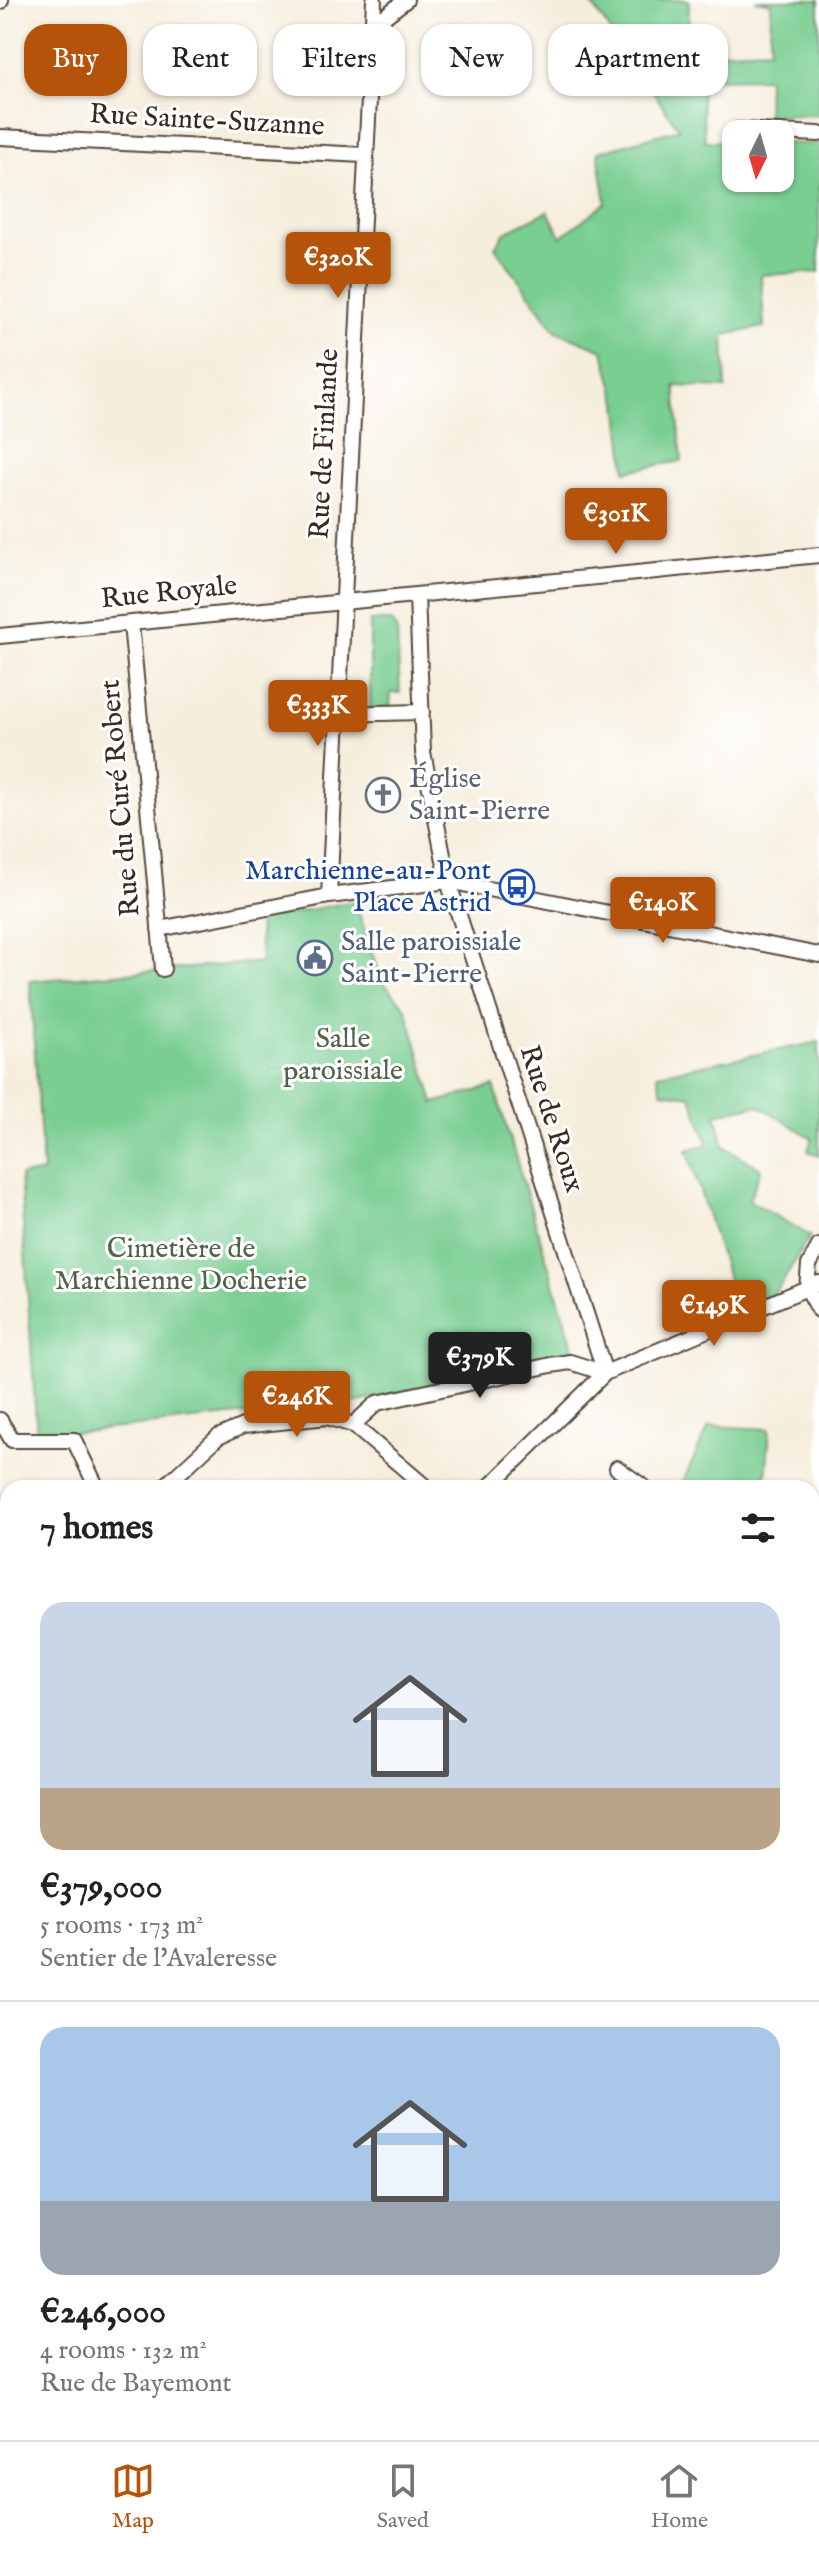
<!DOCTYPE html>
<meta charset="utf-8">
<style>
body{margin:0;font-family:"IM FELL English",serif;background:#f2f2f2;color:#222;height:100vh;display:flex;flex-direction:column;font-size:30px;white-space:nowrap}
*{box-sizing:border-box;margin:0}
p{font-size:26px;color:#767676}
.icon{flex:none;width:44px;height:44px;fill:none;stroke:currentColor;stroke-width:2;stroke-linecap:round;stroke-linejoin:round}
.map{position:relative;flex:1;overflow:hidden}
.drawer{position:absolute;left:0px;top:1480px;width:820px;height:960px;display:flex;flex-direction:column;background:#fff;border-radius:24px 24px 0 0;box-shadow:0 2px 6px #0004}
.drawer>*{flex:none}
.hud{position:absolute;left:24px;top:24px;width:772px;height:72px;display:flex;gap:16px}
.needle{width:52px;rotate:185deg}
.fabs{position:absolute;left:722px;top:120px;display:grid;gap:16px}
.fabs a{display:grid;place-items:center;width:72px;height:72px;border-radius:16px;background:#fff;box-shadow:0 2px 6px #0004;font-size:40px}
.price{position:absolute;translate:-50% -68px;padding:0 18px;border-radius:8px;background:#b45309;color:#fff;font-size:26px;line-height:52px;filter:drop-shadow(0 2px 4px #0008)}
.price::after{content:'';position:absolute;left:50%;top:48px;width:24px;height:18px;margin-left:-12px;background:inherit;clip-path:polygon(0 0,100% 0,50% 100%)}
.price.on{background:#222;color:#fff}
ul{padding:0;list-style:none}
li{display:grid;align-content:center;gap:16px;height:424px;padding:0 40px}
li+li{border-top:2px solid #e0e0e0}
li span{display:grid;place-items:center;height:248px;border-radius:24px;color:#555}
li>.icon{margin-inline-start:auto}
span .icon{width:144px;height:144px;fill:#fffc;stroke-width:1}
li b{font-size:34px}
h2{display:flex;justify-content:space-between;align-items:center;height:96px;padding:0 40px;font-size:34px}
.pill{padding:0 28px;border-radius:24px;background:#fff;box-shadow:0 2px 6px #0004;font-size:28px;line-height:72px}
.pill.on{background:#b45309;color:#fff}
.tab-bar{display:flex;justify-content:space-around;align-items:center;height:112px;border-top:2px solid #e0e0e0;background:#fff;font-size:22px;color:#767676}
.tab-bar a{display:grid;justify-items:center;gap:4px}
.tab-bar .on{color:#b45309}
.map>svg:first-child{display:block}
.green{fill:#79ce92;stroke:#5a7c58;stroke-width:2}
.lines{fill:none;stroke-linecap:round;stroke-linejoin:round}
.street-casing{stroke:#57473b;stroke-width:18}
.path{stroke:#57473b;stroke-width:3;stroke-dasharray:2 6;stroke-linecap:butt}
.street{stroke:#fff;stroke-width:14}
.labels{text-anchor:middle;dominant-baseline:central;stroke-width:6;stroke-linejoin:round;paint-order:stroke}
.street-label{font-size:28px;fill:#3b2a1e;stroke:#fff}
.worship-label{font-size:28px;fill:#5b616d;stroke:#fff;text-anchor:start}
.transit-label{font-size:28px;fill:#164399;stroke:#fff;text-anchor:end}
.service-label{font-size:28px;fill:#4e5e75;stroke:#fff;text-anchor:start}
.park-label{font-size:28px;fill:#516347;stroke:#fff}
</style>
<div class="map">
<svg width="819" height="2440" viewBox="0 0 819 2440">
<rect width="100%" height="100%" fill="#fff"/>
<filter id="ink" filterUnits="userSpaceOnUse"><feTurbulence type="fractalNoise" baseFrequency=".0125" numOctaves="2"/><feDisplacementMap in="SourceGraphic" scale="16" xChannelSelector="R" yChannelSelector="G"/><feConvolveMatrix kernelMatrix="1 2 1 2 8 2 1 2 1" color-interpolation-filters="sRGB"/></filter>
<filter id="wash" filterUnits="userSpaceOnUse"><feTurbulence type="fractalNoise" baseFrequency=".006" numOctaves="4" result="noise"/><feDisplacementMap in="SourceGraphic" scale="32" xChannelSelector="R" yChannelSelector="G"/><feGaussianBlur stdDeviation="1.8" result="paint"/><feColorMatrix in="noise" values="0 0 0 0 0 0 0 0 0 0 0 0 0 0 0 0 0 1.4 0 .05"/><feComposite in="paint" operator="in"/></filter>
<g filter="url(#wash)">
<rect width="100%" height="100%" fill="#f6eedd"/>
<path class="green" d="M592,0H689L688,53L770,49L771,3L755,0H819V115L767,116L768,78L700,79L705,141L736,142V178H780V143L819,144V272L761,275L764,327L724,335L726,388L675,386L682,461L626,471L618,403L603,350L556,331L495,247L505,232L548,211L561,237L606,202L598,152L679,129L590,2Z
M370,621H391L397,631L400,693H391L390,708H370Z
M355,901L381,980L406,1008L434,1103L494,1086L574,1350L359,1402L37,1437L20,1176L43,1172L30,981L261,962L258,920Z
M819,1042V1155L808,1151L812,1138L758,1105L716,1114L724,1146L761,1169L749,1200L810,1236L778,1289L740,1317L687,1150L708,1144L691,1096L662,1092L657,1074Z
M709,1426L770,1429L765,1488H680Z
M0,1910L8,1918V2138L0,2129Z
M812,2198L819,2199V2440H491L494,2432H812Z"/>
</g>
<g filter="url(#ink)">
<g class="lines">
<g class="street-casing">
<path id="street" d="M0,2L1,0
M372,26L406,0
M738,130L819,134
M0,137L364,155
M417,595L423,752L448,881L605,1373
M131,623L163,969
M0,636L819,555
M338,714L422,712
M329,896L374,0
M159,929L329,896L448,881L819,955
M807,1288L809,1265L819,1246
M807,1288L819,1310
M0,1420L12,1440H74L97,1488
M353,1425L377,1403L551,1365L570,1362L605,1373
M617,1468L645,1488
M163,1488L218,1437L243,1426L327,1417L353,1425L427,1488
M488,1488L605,1373L819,1283
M0,1645L8,1638
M0,2312L8,2306
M217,2432L228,2440
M486,2440L487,2432"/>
</g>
<path class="path" d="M812,1732L819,1730
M812,1758L819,1750
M812,1809H819
M812,1838L819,1839
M812,1885L819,1887
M812,2034H819"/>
<use href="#street" class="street"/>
</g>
</g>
<defs>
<g id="church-ring" transform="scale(1.8)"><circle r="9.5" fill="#fff" stroke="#6b7280" stroke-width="1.5"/><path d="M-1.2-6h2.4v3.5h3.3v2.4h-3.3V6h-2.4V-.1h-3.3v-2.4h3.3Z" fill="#6b7280"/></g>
<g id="bus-ring" transform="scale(1.8)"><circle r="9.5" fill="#fff" stroke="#1a4fb4" stroke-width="1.5"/><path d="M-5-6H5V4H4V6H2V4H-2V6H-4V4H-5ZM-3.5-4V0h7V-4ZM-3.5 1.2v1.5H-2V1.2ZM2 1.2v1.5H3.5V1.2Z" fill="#1a4fb4"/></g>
<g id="civic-ring" transform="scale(1.8)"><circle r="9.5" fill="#fff" stroke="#5c6f8a" stroke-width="1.5"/><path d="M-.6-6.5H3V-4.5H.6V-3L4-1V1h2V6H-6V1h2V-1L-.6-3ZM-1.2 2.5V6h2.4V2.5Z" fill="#5c6f8a"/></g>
</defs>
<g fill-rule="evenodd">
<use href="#church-ring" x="383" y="795"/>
<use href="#bus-ring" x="517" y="887"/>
<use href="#civic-ring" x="315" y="958"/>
</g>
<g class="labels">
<g class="street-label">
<text transform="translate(207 121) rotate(3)">Rue Sainte-Suzanne</text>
<text transform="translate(325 444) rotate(-87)">Rue de Finlande</text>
<text transform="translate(169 593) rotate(-6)">Rue Royale</text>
<text transform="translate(121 798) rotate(-95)">Rue du Curé Robert</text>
<text transform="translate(551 1119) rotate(72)">Rue de Roux</text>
</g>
<g class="worship-label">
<text x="409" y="779">Église<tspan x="409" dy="32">Saint-Pierre</tspan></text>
</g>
<g class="transit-label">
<text x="491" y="871">Marchienne-au-Pont<tspan x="491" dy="32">Place Astrid</tspan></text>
</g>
<g class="service-label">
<text x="341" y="942">Salle paroissiale<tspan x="341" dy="32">Saint-Pierre</tspan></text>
</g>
<g class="park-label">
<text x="343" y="1039">Salle<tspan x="343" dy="32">paroissiale</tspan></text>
<text x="181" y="1249">Cimetière de<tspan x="181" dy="32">Marchienne Docherie</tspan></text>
</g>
</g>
</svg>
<div class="fabs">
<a><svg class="needle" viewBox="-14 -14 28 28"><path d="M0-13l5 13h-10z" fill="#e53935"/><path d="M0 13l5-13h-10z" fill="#767676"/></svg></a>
</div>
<b class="price" style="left:338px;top:300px">€320K</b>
<b class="price" style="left:616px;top:556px">€301K</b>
<b class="price" style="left:318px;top:748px">€333K</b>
<b class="price" style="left:663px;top:945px">€140K</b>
<b class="price" style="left:714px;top:1348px">€149K</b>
<b class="price on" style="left:480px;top:1400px">€379K</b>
<b class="price" style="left:297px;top:1439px">€246K</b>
<div class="hud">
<a class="pill on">Buy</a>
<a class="pill">Rent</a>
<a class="pill">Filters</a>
<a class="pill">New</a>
<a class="pill">Apartment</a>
</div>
<section class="drawer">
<h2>7 homes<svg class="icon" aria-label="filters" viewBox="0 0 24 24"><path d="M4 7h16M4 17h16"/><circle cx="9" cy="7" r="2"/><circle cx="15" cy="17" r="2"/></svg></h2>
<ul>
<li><span style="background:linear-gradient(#c9d6e8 75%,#b9a48a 0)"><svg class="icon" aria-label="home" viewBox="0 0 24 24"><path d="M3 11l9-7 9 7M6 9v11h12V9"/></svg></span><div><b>€379,000</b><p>5 rooms · 173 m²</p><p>Sentier de l'Avaleresse</p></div></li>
<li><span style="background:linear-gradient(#a9c7e8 70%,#9aa5b1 0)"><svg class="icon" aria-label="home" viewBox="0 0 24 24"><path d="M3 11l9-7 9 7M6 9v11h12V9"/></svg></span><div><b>€246,000</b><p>4 rooms · 132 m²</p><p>Rue de Bayemont</p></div></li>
</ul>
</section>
</div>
<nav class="tab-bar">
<a class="on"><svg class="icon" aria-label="map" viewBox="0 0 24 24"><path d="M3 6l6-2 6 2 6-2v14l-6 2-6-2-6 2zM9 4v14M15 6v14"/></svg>Map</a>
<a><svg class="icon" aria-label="saved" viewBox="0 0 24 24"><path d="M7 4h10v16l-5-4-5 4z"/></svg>Saved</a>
<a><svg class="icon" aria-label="home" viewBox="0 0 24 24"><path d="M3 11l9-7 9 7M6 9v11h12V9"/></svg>Home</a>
</nav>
